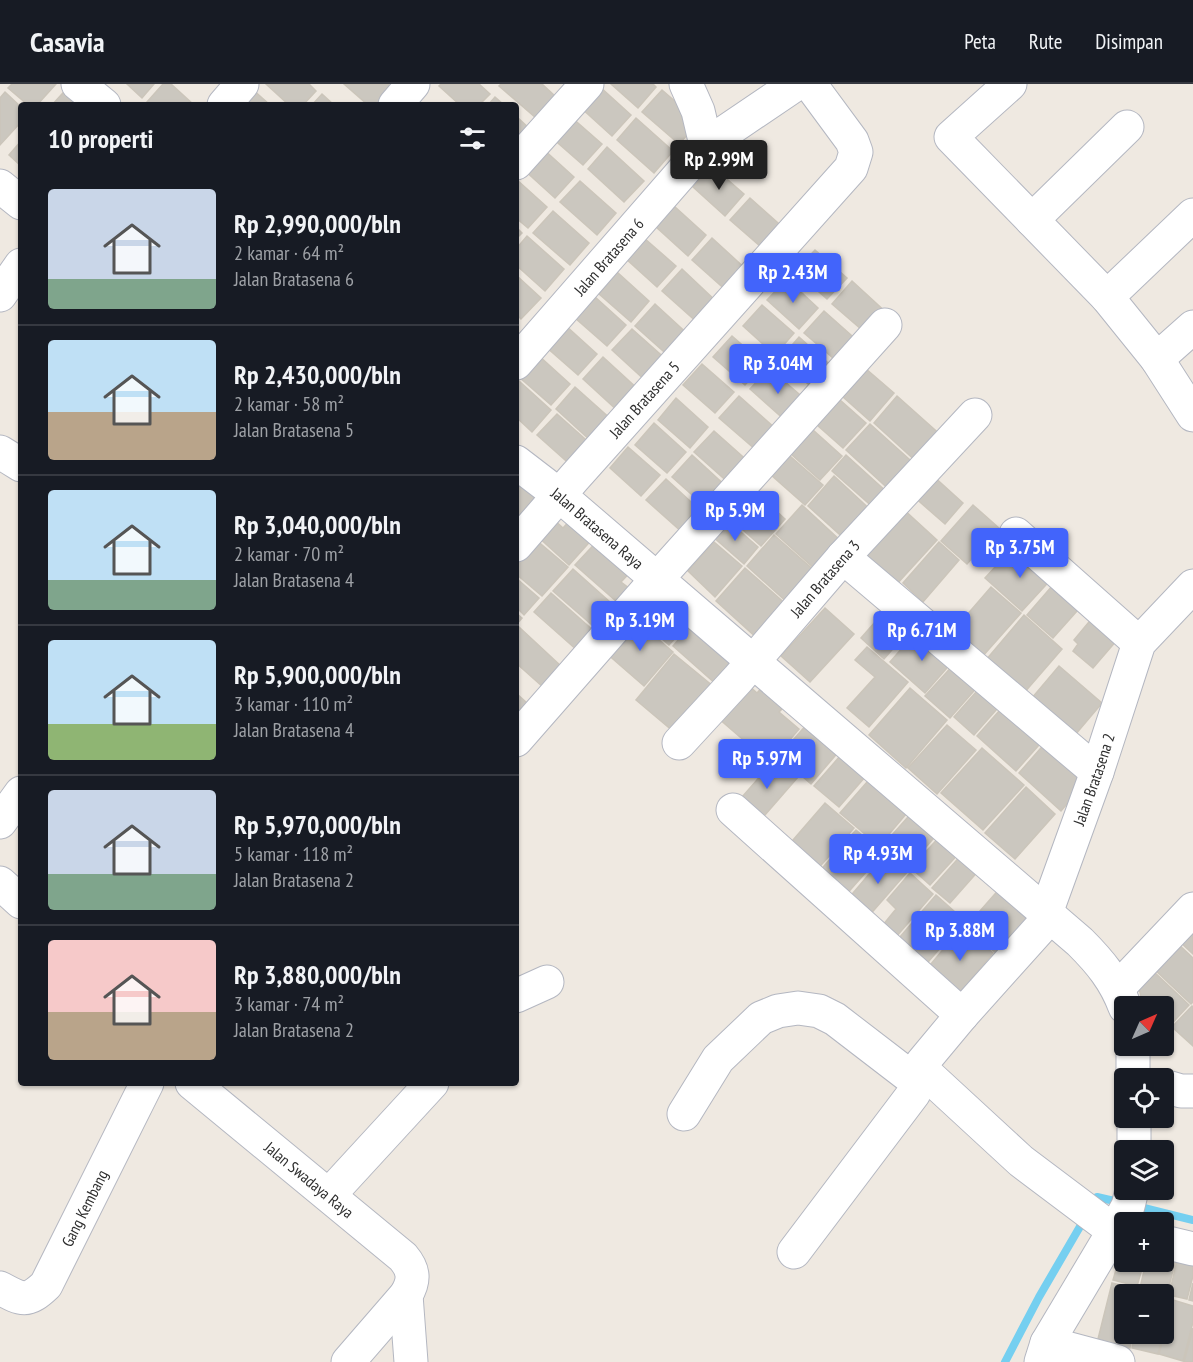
<!DOCTYPE html>
<html lang="id">
<meta charset="utf-8">
<style>
body{margin:0;font-family:"PT Sans Narrow",sans-serif;background:#20242c;color:#f1f3f6;height:100vh;display:flex;flex-direction:column;font-size:22px;white-space:nowrap}
*{box-sizing:border-box;margin:0}
p{font-size:20px;color:#9ea1a6}
.icon{flex:none;width:33px;height:33px;fill:none;stroke:currentColor;stroke-width:2;stroke-linecap:round;stroke-linejoin:round}
.map{position:relative;flex:1;overflow:hidden}
.sheet{position:absolute;left:18px;top:18px;width:501px;height:984px;display:flex;flex-direction:column;background:#171b24;border-radius:6px;box-shadow:0 2px 4px #0004}
.sheet>*{flex:none}
.needle{width:39px;rotate:45deg}
.controls{position:absolute;left:1114px;top:912px;display:grid;gap:12px}
.controls a{display:grid;place-items:center;width:60px;height:60px;border-radius:6px;background:#171b24;box-shadow:0 2px 4px #0004;font-size:30px}
.price{position:absolute;translate:-50% -51px;padding:0 14px;border-radius:6px;background:#4264fb;color:#fff;font-size:20px;line-height:39px;filter:drop-shadow(0 2px 3px #0008)}
.price::after{content:'';position:absolute;left:50%;top:36px;width:18px;height:14px;margin-left:-9px;background:inherit;clip-path:polygon(0 0,100% 0,50% 100%)}
.price.active{background:#222;color:#fff}
ul{padding:0;list-style:none}
li{display:flex;align-items:center;gap:18px;height:150px;padding:0 30px}
li+li{border-top:2px solid #363941}
li span{display:grid;place-items:center;flex:none;width:168px;height:120px;border-radius:6px;color:#555}
li>.icon{margin-inline-start:auto}
span .icon{width:72px;height:72px;fill:#fffc;stroke-width:1}
li b{font-size:26px}
h2{display:flex;justify-content:space-between;align-items:center;height:72px;padding:0 30px;font-size:26px}
header{display:flex;align-items:center;gap:36px;box-sizing:border-box;height:84px;padding:0 30px;background:#171b24;border-bottom:2px solid #363941}
header strong{font-size:28px}
nav{display:flex;gap:33px;margin-inline-start:auto;font-size:21px}
.map>svg:first-child{display:block}
.lines{fill:none;stroke-linecap:round;stroke-linejoin:round}
.stream{stroke:#75cff0;stroke-width:8}
.building{fill:#cbc7bf;stroke:#cbc5ba;stroke-width:1.5}
.minor-casing{stroke:#b4b7c1;stroke-width:35}
.minor{stroke:#fff;stroke-width:33}
.labels{text-anchor:middle;dominant-baseline:central;stroke-width:5;stroke-linejoin:round;paint-order:stroke}
.street-label{font-size:16px;fill:#2e2e2e;stroke:#fff}
</style>
<header>
<strong>Casavia</strong>
<nav><a>Peta</a><a>Rute</a><a>Disimpan</a></nav>
</header>
<div class="map">
<svg width="1193" height="1278" viewBox="0 0 1193 1278">
<rect width="100%" height="100%" fill="#efe9e1"/>
<g class="lines">
<path class="stream" d="M1136,1122L1193,1136
M1092,1123L1097,1113L1123,1119
M1005,1278L1039,1213L1085,1134"/>
</g>
<path class="building" d="M12,0H56L37,21H28L8,4Z
M71,0L96,21H52Z
M127,0H154L142,14Z
M163,0H171L194,21H150L147,18Z
M266,0H309L316,7L303,21H289Z
M344,0H388L399,9L389,21H368Z
M441,0H479L490,10L479,21H460L439,2Z
M501,0H542L555,12L536,34L499,2Z
M611,0H653L656,3L638,24Z
M599,2L631,31L612,52L580,23Z
M252,5L270,21H238Z
M662,6L699,38L679,60L642,28Z
M5,8L21,23V38L0,61V14Z
M322,10L334,21H312Z
M495,13L504,21H488Z
M516,32L531,46L516,63Z
M570,32L602,60L583,81L551,53Z
M636,34L673,67L654,89L617,56Z
M21,57V82L9,71Z
M607,63L644,97L624,118L588,85Z
M542,64L574,93L555,114L523,85Z
M712,82L744,110L725,132L693,103Z
M516,95L547,123L528,144L516,134Z
M580,97L616,129L597,151L560,118Z
M750,114L786,146L767,168L730,136Z
M674,122L706,151L688,172L656,143Z
M553,127L589,159L570,181L533,149Z
M516,143L522,149L516,155Z
M527,152L564,185L545,207L516,181V165Z
M644,154L676,182L657,203L625,174Z
M712,154L748,187L729,209L692,176Z
M815,166L847,194L827,215L795,187Z
M682,185L718,219L699,240L662,207Z
M617,188L649,217L631,238L599,210Z
M516,191L541,214L521,235L516,230Z
M787,195L818,224L799,245L767,216Z
M852,197L888,230L869,252L832,220Z
M594,212L626,241L607,262L575,234Z
M655,220L691,253L672,275L635,242Z
M762,221L794,249L775,271L743,242Z
M824,227L860,259L841,281L804,249Z
M565,241L597,270L578,291L546,263Z
M632,245L668,277L648,299L612,266Z
M732,252L764,280L745,301L713,273Z
M799,253L836,286L817,308L780,275Z
M538,271L570,300L551,321L519,293Z
M603,273L639,306L619,328L583,295Z
M858,278L894,309L870,337L834,305Z
M702,280L734,308L715,329L683,301Z
M769,284L806,316L787,338L750,305Z
M519,297L551,326L532,348L516,333V301Z
M575,303L612,336L592,358L556,325Z
M831,308L866,339L843,364L808,333Z
M739,312L775,344L756,366L719,334Z
M897,312L943,353L919,380L874,339Z
M676,314L708,343L690,364L658,336Z
M557,330L593,362L574,384L537,351Z
M803,337L842,372L820,396L782,362Z
M654,339L686,368L667,389L635,361Z
M870,340L919,384L895,411L846,366Z
M714,347L750,379L731,401L694,368Z
M628,363L660,391L641,412L610,384Z
M782,365L823,401L805,421L770,390Z
M692,371L728,404L709,426L672,393Z
M846,371L888,409L875,425L832,387Z
M516,390L538,410L519,432L516,429Z
M931,390L963,419L945,440L913,412Z
M834,392L875,430L849,459L808,422Z
M666,395L702,428L683,449L646,416Z
M749,402L785,435L761,462L724,429Z
M802,421L842,458L816,486L776,450Z
M973,421L999,444L967,480L941,457Z
M902,424L937,456L896,501L861,469Z
M574,432L595,452L569,481L536,451L552,434L563,444Z
M726,435L758,463L744,480L712,452Z
M774,451L817,489L789,520L747,482Z
M602,452L636,482L621,498L629,504L617,518L575,481Z
M535,455L568,483L542,512L516,490V476Z
M714,458L742,482L715,513L688,487Z
M939,458L959,476L923,518L903,499Z
M1029,468L1055,491L1022,527L985,494L1008,469L1019,479Z
M745,484L788,522L759,556L716,517Z
M573,485L619,526L600,548L553,507Z
M516,494L539,514L524,531L516,523Z
M1059,494L1085,518L1053,554L1027,531Z
M991,503L1021,529L982,573L953,547Z
M660,504L694,533L669,561L636,532Z
M551,509L595,548L578,567L534,528Z
M890,521L913,542L884,575L861,554Z
M825,524L854,550L810,598L781,572Z
M1098,527L1123,549L1093,584L1073,567L1078,560L1074,556Z
M516,529L522,534L516,541Z
M1024,531L1062,565L1024,609L986,576Z
M635,535L673,568L644,602L606,569Z
M695,537L740,575L717,601L673,562Z
M519,543L562,583L543,603L516,579V547Z
M918,546L953,577L925,609L890,578Z
M867,563L908,598L869,643L847,624L875,593L855,576Z
M674,570L713,602L674,648L636,616Z
M956,578L980,600L950,634L925,612Z
M1059,582L1102,619L1075,651L1032,614Z
M984,599L1004,617L974,651L954,633Z
M747,600L757,609L765,600L787,620L779,628L799,645L770,679L718,634Z
M910,604L947,636L906,684L869,651Z
M516,609L537,628L516,640Z
M1007,618L1046,653L1016,687L977,652Z
M808,639L840,666L811,700L779,672Z
M947,641L976,666L937,710L908,684Z
M1047,657L1089,694L1061,727L1019,689Z
M847,664L872,685L839,723L814,702Z
M982,664L1024,701L983,746L941,709Z
M776,674L798,693L758,739L736,720Z
M874,690L912,723L879,762L840,729Z
M1026,703L1055,730L1015,775L985,749Z
M825,719L854,744L815,788L787,763Z
M915,725L940,747L910,781L885,759Z
M856,746L883,769L844,813L817,790Z
M942,750L961,767L930,801L911,784Z
M887,769L908,787L868,833L848,815Z
M963,769L980,785L950,819L932,804Z
M910,789L933,810L896,853L883,841L896,825L887,816Z
M1001,803L1032,830L997,870L966,843Z
M936,811L964,836L923,884L894,860Z
M962,843L993,869L957,912L926,886Z
M1193,843V870L1177,855Z
M1177,859L1193,874V918L1191,920L1153,884Z
M1152,886L1189,921L1164,948V922H1143L1138,899Z
M1192,922L1193,924V962L1172,943Z
M1124,1158L1125,1178H1144L1137,1202L1113,1196Z
M1180,1164L1193,1168V1192L1187,1215L1169,1211Z
M1164,1166L1177,1170L1167,1211L1140,1204L1146,1178H1164Z
M1112,1199L1144,1207L1143,1210H1125V1250H1133L1130,1264L1098,1255Z
M1193,1199V1217L1189,1216Z
M1164,1213L1171,1215L1164,1244Z
M1173,1216L1193,1222V1238L1183,1277L1159,1270Z
M1193,1244V1278H1184Z
M1135,1250H1163L1158,1270L1132,1264Z"/>
<g class="lines">
<g class="minor-casing">
<g id="minor">
<path d="M78,0L104,21"/>
<path d="M1010,0L951,53L1107,213L1157,275L1193,331"/>
<path d="M224,21L242,0"/>
<path d="M395,21L413,0"/>
<path d="M706,61L796,0"/>
<path d="M516,79L587,0"/>
<path d="M0,102L21,119"/>
<path d="M1032,136L1127,43"/>
<path d="M0,211L21,181"/>
<path d="M1107,213L1193,131"/>
<path d="M1157,275L1193,243"/>
<path id="s1" d="M516,279L706,61L698,27L686,0"/>
<path d="M0,368L21,381"/>
<path id="s2" d="M516,378L559,411L1080,858C1100,878 1115,896 1125,923"/>
<path d="M1016,450L1139,559"/>
<path id="s3" d="M516,461L574,394L851,84L856,68L852,57L810,0"/>
<path d="M843,473L1097,688"/>
<path d="M516,656L657,495L885,241"/>
<path id="s4" d="M679,659L738,595L843,473L975,331"/>
<path d="M733,726L962,931L1050,833"/>
<path d="M0,738L21,709"/>
<path d="M0,799L21,818"/>
<path id="s5" d="M1046,829L1097,688L1139,559L1193,502"/>
<path d="M1118,904L1193,825"/>
<path d="M516,912L547,898"/>
<path d="M1133,962V994"/>
<path d="M919,983L1021,1077L1114,1147L1125,1149"/>
<path id="s6" d="M192,999L403,1173C414,1186 415,1196 406,1211L348,1278"/>
<path d="M1164,1002L1181,1007H1193"/>
<path d="M684,1030L718,975L761,934L778,927L798,924L819,927L835,935L917,998L918,990L922,979L962,931"/>
<path d="M1134,1034V1066"/>
<path d="M329,1111L432,999"/>
<path d="M1164,1158L1193,1165"/>
<path d="M794,1168L914,1009L917,998"/>
<path id="s7" d="M0,1204C22,1216 27,1219 46,1201L147,999"/>
<path d="M406,1211L411,1278"/>
<path d="M1047,1259L1118,1278"/>
<path d="M1041,1278L1047,1259L1118,1140L1128,1122L1132,1106"/>
</g>
</g>
<use href="#minor" class="minor"/>
</g>
<g class="labels">
<g class="street-label">
<text stroke="none"><textPath href="#s1" startOffset="141">Jalan Bratasena 6</textPath></text>
<text stroke="none"><textPath href="#s3" startOffset="194">Jalan Bratasena 5</textPath></text>
<text stroke="none"><textPath href="#s2" startOffset="105">Jalan Bratasena Raya</textPath></text>
<text stroke="none"><textPath href="#s4" startOffset="220">Jalan Bratasena 3</textPath></text>
<text stroke="none"><textPath href="#s5" startOffset="142">Jalan Bratasena 2</textPath></text>
<text stroke="none"><textPath href="#s6" startOffset="152">Jalan Swadaya Raya</textPath></text>
<text stroke="none"><textPath href="#s7" startOffset="138">Gang Kembang</textPath></text>
</g>
</g>
</svg>
<div class="controls">
<a><svg class="needle" viewBox="-14 -14 28 28"><path d="M0-13l5 13h-10z" fill="#e53935"/><path d="M0 13l5-13h-10z" fill="#9ea1a6"/></svg></a>
<a><svg class="icon" aria-label="locate" viewBox="0 0 24 24"><circle cx="12" cy="12" r="6"/><path d="M12 2v4M12 18v4M2 12h4M18 12h4"/></svg></a>
<a><svg class="icon" aria-label="layers" viewBox="0 0 24 24"><path d="M12 4l9 5-9 5-9-5zM3 14l9 5 9-5"/></svg></a>
<a>+</a>
<a>−</a>
</div>
<b class="price active" style="left:719px;top:107px">Rp 2.99M</b>
<b class="price" style="left:793px;top:220px">Rp 2.43M</b>
<b class="price" style="left:778px;top:311px">Rp 3.04M</b>
<b class="price" style="left:735px;top:458px">Rp 5.9M</b>
<b class="price" style="left:1020px;top:495px">Rp 3.75M</b>
<b class="price" style="left:640px;top:568px">Rp 3.19M</b>
<b class="price" style="left:922px;top:578px">Rp 6.71M</b>
<b class="price" style="left:767px;top:706px">Rp 5.97M</b>
<b class="price" style="left:878px;top:801px">Rp 4.93M</b>
<b class="price" style="left:960px;top:878px">Rp 3.88M</b>
<section class="sheet">
<h2>10 properti<svg class="icon" aria-label="filters" viewBox="0 0 24 24"><path d="M4 7h16M4 17h16"/><circle cx="9" cy="7" r="2"/><circle cx="15" cy="17" r="2"/></svg></h2>
<ul>
<li><span style="background:linear-gradient(#c9d6e8 75%,#7fa58c 0)"><svg class="icon" aria-label="home" viewBox="0 0 24 24"><path d="M3 11l9-7 9 7M6 9v11h12V9"/></svg></span><div><b>Rp 2,990,000/bln</b><p>2 kamar · 64 m²</p><p>Jalan Bratasena 6</p></div></li>
<li><span style="background:linear-gradient(#bfe0f5 60%,#b9a48a 0)"><svg class="icon" aria-label="home" viewBox="0 0 24 24"><path d="M3 11l9-7 9 7M6 9v11h12V9"/></svg></span><div><b>Rp 2,430,000/bln</b><p>2 kamar · 58 m²</p><p>Jalan Bratasena 5</p></div></li>
<li><span style="background:linear-gradient(#bfe0f5 75%,#7fa58c 0)"><svg class="icon" aria-label="home" viewBox="0 0 24 24"><path d="M3 11l9-7 9 7M6 9v11h12V9"/></svg></span><div><b>Rp 3,040,000/bln</b><p>2 kamar · 70 m²</p><p>Jalan Bratasena 4</p></div></li>
<li><span style="background:linear-gradient(#bfe0f5 70%,#8fb573 0)"><svg class="icon" aria-label="home" viewBox="0 0 24 24"><path d="M3 11l9-7 9 7M6 9v11h12V9"/></svg></span><div><b>Rp 5,900,000/bln</b><p>3 kamar · 110 m²</p><p>Jalan Bratasena 4</p></div></li>
<li><span style="background:linear-gradient(#c9d6e8 70%,#7fa58c 0)"><svg class="icon" aria-label="home" viewBox="0 0 24 24"><path d="M3 11l9-7 9 7M6 9v11h12V9"/></svg></span><div><b>Rp 5,970,000/bln</b><p>5 kamar · 118 m²</p><p>Jalan Bratasena 2</p></div></li>
<li><span style="background:linear-gradient(#f6c9c9 60%,#b9a48a 0)"><svg class="icon" aria-label="home" viewBox="0 0 24 24"><path d="M3 11l9-7 9 7M6 9v11h12V9"/></svg></span><div><b>Rp 3,880,000/bln</b><p>3 kamar · 74 m²</p><p>Jalan Bratasena 2</p></div></li>
</ul>
</section>
</div>
